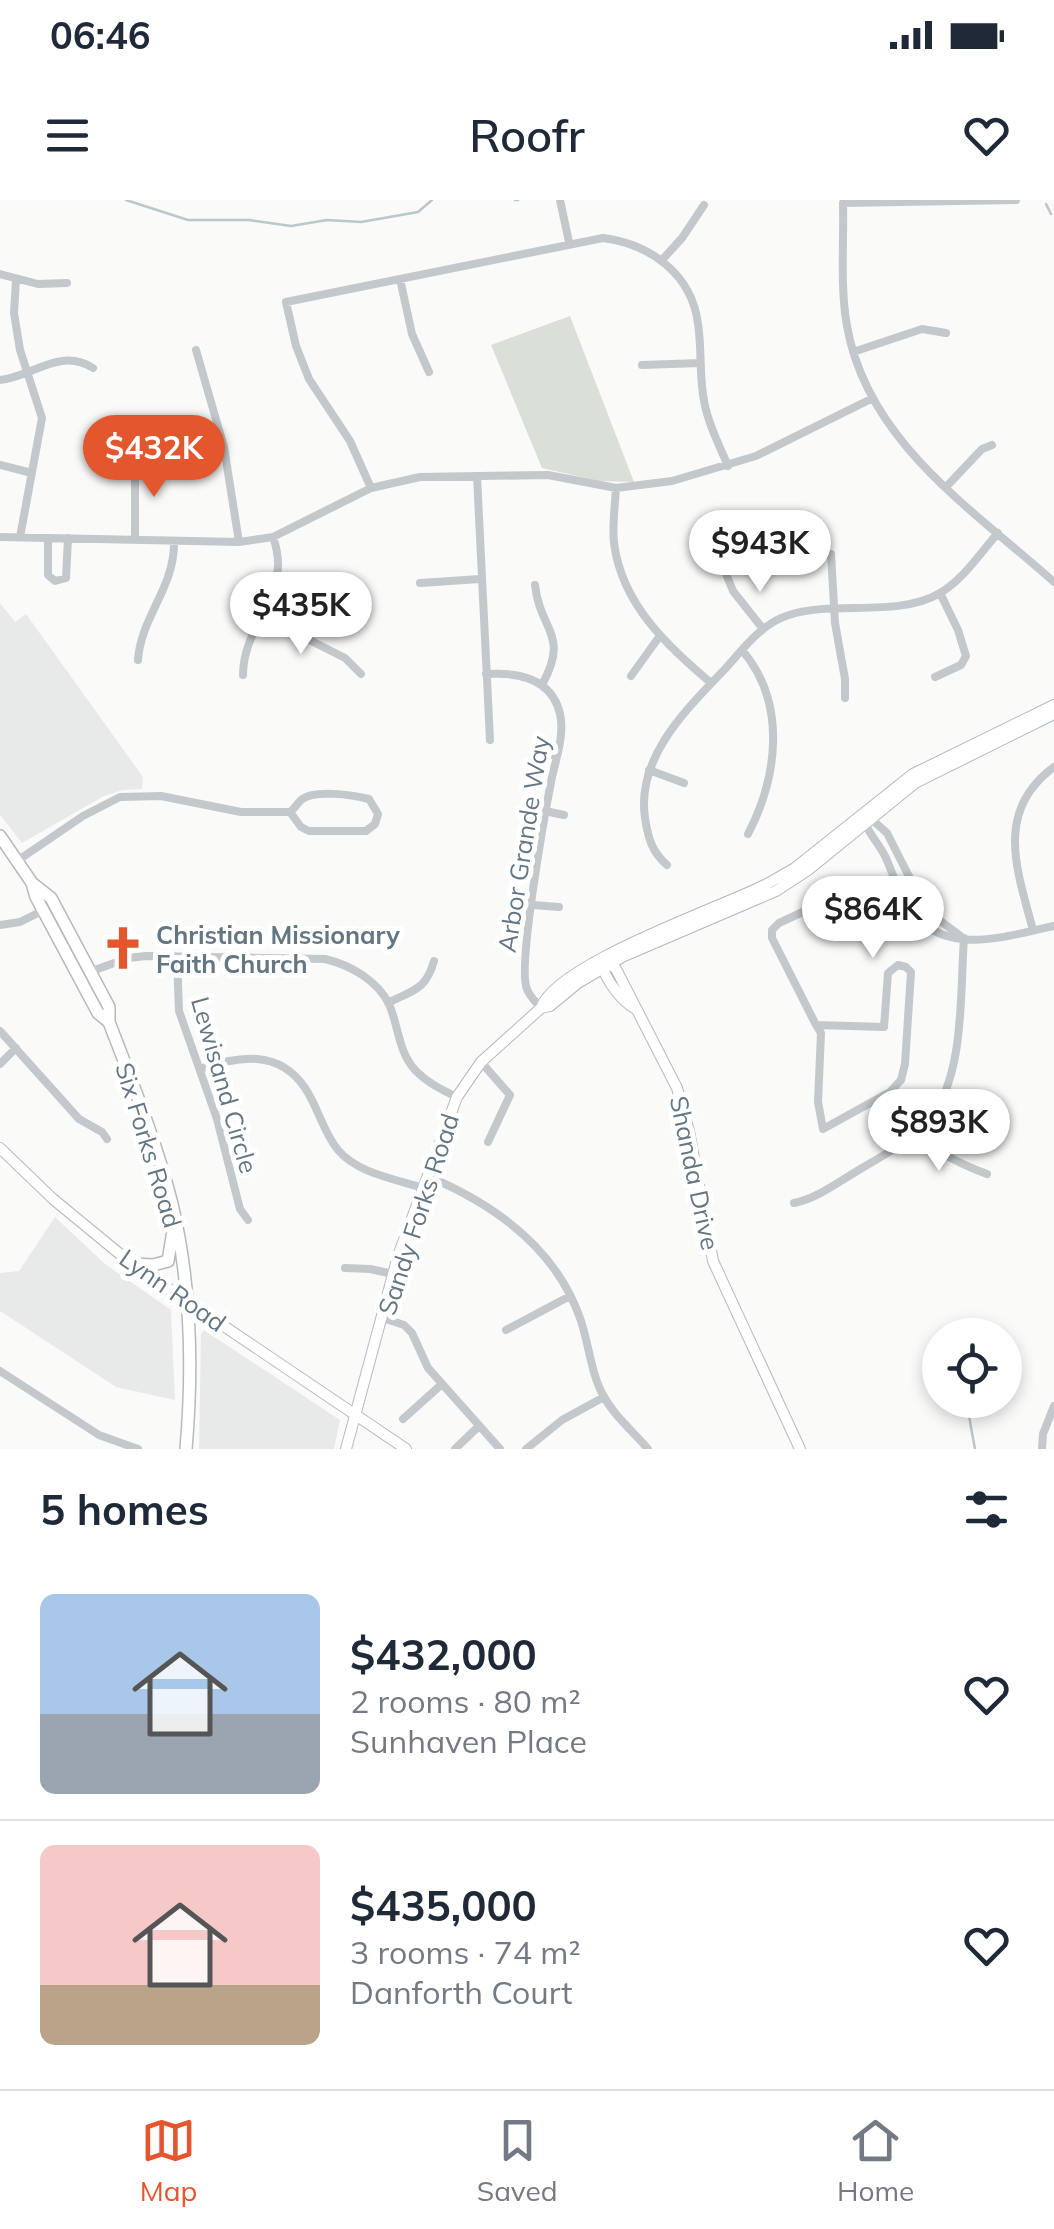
<!DOCTYPE html>
<meta charset="utf-8">
<style>
body{margin:0;font-family:Mulish,sans-serif;background:#f6f6f7;color:#1f2937;height:100vh;display:flex;flex-direction:column;font-size:38px;white-space:nowrap}
*{box-sizing:border-box;margin:0}
p{font-size:32px;color:#747a83}
.icon{flex:none;width:55px;height:55px;fill:none;stroke:currentColor;stroke-width:2;stroke-linecap:round;stroke-linejoin:round}
.map{position:relative;height:1249px;overflow:hidden}
.details{display:flex;flex-direction:column;background:#fff;flex:1}
.details>*{flex:none}
.controls{position:absolute;left:922px;top:1118px;display:grid;gap:20px}
.controls a{display:grid;place-items:center;width:100px;height:100px;border-radius:50%;background:#fff;box-shadow:0 5px 15px #0003;font-size:50px}
.price{position:absolute;translate:-50% -85px;padding:0 22px;border-radius:35px;background:#fff;color:#222;font-size:32px;line-height:65px;filter:drop-shadow(0 2px 5px #0008)}
.price::after{content:'';position:absolute;left:50%;top:60px;width:30px;height:22px;margin-left:-15px;background:inherit;clip-path:polygon(0 0,100% 0,50% 100%)}
.price.on{background:#e4572e;color:#fff}
ul{padding:0;list-style:none}
li{display:flex;align-items:center;gap:30px;height:250px;padding:0 40px}
li+li{border-top:2px solid #e0e1e3}
li span{display:grid;place-items:center;flex:none;width:280px;height:200px;border-radius:15px;color:#555}
li>.icon{margin-inline-start:auto}
span .icon{width:120px;height:120px;fill:#fffc;stroke-width:1}
li b{font-size:42px}
h2{display:flex;justify-content:space-between;align-items:center;height:120px;padding:0 40px;font-size:42px}
.status{display:flex;justify-content:space-between;align-items:center;height:70px;padding:0 50px;background:#fff;direction:ltr}
.status svg{height:28px;fill:currentColor}
header{display:flex;justify-content:space-between;align-items:center;height:130px;padding:0 40px;background:#fff;font-size:45px;font-weight:600}
.tabs{display:flex;justify-content:space-around;align-items:center;height:140px;border-top:2px solid #e0e1e3;background:#fff;font-size:28px;color:#747a83}
.tabs a{display:grid;justify-items:center;gap:5px}
.tabs .on{color:#e4572e}
.map>svg:first-child{display:block}
.built{fill:#e8e9e9}
.green{fill:#dadfd7}
.lines{fill:none;stroke-linecap:round;stroke-linejoin:round}
.stream{stroke:#bbc7cb;stroke-width:2.5}
.secondary-casing{stroke:#b3babf;stroke-width:12}
.primary-casing{stroke:#b5babe;stroke-width:14}
.street{stroke:#c3c8cc;stroke-width:8}
.secondary{stroke:#fff;stroke-width:10}
.primary{stroke:#fff;stroke-width:11}
.labels{text-anchor:middle;dominant-baseline:central;stroke-width:10;stroke-linejoin:round;paint-order:stroke}
.street-label{font-size:25px;fill:#657683;stroke:#fff}
.poi-label{font-size:25px;font-weight:bold;fill:#657683;stroke:#fff;text-anchor:start}
</style>
<div class="status"><b>06:46</b><svg viewBox="0 0 49 12"><path d="M0 12V9h3v3zM5 12V6h3v6zM10 12V3h3v9zM15 12V0h3v12zM26 1h20v11H26zM47 4h2v5h-2z"/></svg></div>
<header><svg class="icon" aria-label="menu" viewBox="0 0 24 24"><path d="M4 6h16M4 12h16M4 18h16"/></svg>Roofr<svg class="icon" aria-label="heart" viewBox="0 0 24 24"><path d="M12 20l-8-8c-3-5 5-10 8-4 3-6 11-1 8 4z"/></svg></header>
<div class="map">
<svg width="1054" height="1249" viewBox="0 0 1054 1249">
<rect width="100%" height="100%" fill="#fafaf8"/>
<path class="built" d="M0,403L15,422L26,414L143,577L142,589L123,590L104,596L22,643L0,615Z
M55,1017L105,1064L171,1110L175,1200L116,1187L0,1111V1073L19,1071Z
M204,1130L340,1220L334,1249H199L201,1134Z"/>
<path class="green" d="M570,116L634,282L599,281L542,268L491,145Z"/>
<g class="lines">
<path class="stream" d="M126,0L188,20H249L291,26L327,20L361,22L418,12L432,0
M515,0H518
M1046,4L1051,14
M966,1200L975,1249"/>
<g class="secondary-casing">
<path id="secondary" d="M607,761L616,769L677,888L689,931L713,1061L800,1249
M602,765C606,780 621,801 636,809
M541,808L550,806L578,783L622,757L776,691L808,670L915,583L1054,514
M0,948L53,999L132,1064L406,1249
M346,1249L398,1056L457,897L481,862L541,808C555,764 722,707 767,684L795,668L913,574L1054,505"/>
</g>
<g class="primary-casing">
<path id="primary" d="M0,636L32,683L36,697L98,813L109,822
M32,683L51,698L109,807V822C132,882 156,941 172,1004C191,1083 193,1168 186,1249
M132,1064L153,1065L168,1061L173,1031"/>
</g>
<path class="street" d="M560,0L569,42
M1016,0L843,3C844,43 840,87 847,126C867,241 972,309 1054,382
M662,60L682,38L704,5
M0,74L38,84L67,83
M400,79L412,134L429,172
M16,80L14,113L20,150L42,218L20,337
M196,150L224,247L239,342
M853,152L922,129L946,133
M642,165L700,163
M0,180C32,177 60,147 93,168
M0,265L32,273
M477,276L490,540
M947,286L982,249L992,245
M371,288L350,241L309,179L296,146L286,102L603,38C650,44 692,74 698,124C702,149 699,175 704,201C708,223 719,245 728,266
M616,288C615,306 612,326 614,343C622,405 667,445 711,483
M0,337L239,342L273,337L371,288L420,277L548,275L616,288L672,281L756,256L871,199
M48,338V375L55,381L66,378L68,338
M135,340V260
M831,354L835,423L845,479V498
M726,374L733,391L763,429
M420,383L480,379
M535,385C540,431 570,434 542,485
M262,416L345,458L361,474
M742,450C787,503 778,576 748,634
M138,460C141,416 175,388 174,341
M486,474C517,472 552,478 560,514C565,536 555,561 551,582C545,613 517,768 527,789C529,796 536,802 541,808
M243,475C243,422 294,395 273,337
M631,476L659,437
M935,477L961,465L966,456L958,430L940,393
M540,552L556,556
M649,570L684,583
M545,611L564,615
M870,618L887,633L926,710L963,738
M865,623C870,635 879,644 885,656C893,673 898,692 908,707C944,759 1005,736 1054,726
M17,661L83,616L120,597L161,596L241,612H290C294,609 297,604 301,600C314,589 353,595 369,599L378,614L375,624L366,631H309L301,627L290,612
M667,665C652,652 648,638 645,618C636,557 687,509 725,469C743,449 762,423 789,415C834,400 898,418 940,393C964,379 980,353 998,333
M868,694L874,714L884,720L890,719L893,710L916,697
M533,705L559,707
M893,710L878,703L863,684L779,723L772,730V738L816,825L884,827L888,773L898,765L906,767L911,772L905,864L901,880L890,892C920,940 933,954 987,974
M0,725L20,722L44,710
M1033,730C1017,670 994,611 1054,567
M177,758L179,811L217,919L240,1009L248,1020
M92,771L128,758L146,756L325,759C350,765 377,780 389,804C399,827 398,852 416,871C428,883 442,890 457,897
M388,803C413,790 426,790 434,761
M816,825L821,833L818,902L823,929L890,892
M0,831L79,919L102,932L107,939
M481,862L510,895L488,942
M0,864L16,848
M200,869C238,856 279,849 305,888C318,907 323,932 338,950C357,973 395,979 423,988
M427,976C494,1004 557,1049 581,1121C589,1145 591,1173 603,1195C614,1216 633,1231 648,1249
M794,1003C818,998 840,981 862,968C886,954 912,940 930,918C965,876 960,791 964,738
M345,1068L370,1069L393,1074
M383,1118L404,1125L412,1133L428,1168L500,1249
M506,1130L570,1096
M0,1171L99,1235L138,1249
M403,1219L442,1184
M455,1249L479,1226
M526,1249L562,1220L604,1197
M1042,1249L1043,1234L1054,1206"/>
<use href="#secondary" class="secondary"/>
<use href="#primary" class="primary"/>
</g>
<defs>
<g id="church-bare" transform="scale(3.45)"><path d="M-1.2-6h2.4v3.5h3.3v2.4h-3.3V6h-2.4V-.1h-3.3v-2.4h3.3Z" fill="#e4572e" stroke="#fff" stroke-width="2.5" paint-order="stroke"/></g>
</defs>
<g fill-rule="evenodd">
<use href="#church-bare" x="123" y="748"/>
</g>
<g class="labels">
<g class="street-label">
<text transform="translate(523 644) rotate(-81)">Arbor Grande Way</text>
<text transform="translate(225 885) rotate(74)">Lewisand Circle</text>
<text transform="translate(149 945) rotate(73)">Six Forks Road</text>
<text transform="translate(695 973) rotate(78)">Shanda Drive</text>
<text transform="translate(418 1014) rotate(-72)">Sandy Forks Road</text>
<text transform="translate(173 1090) rotate(35)">Lynn Road</text>
</g>
<g class="poi-label">
<text x="156" y="734">Christian Missionary<tspan x="156" dy="29">Faith Church</tspan></text>
</g>
</g>
</svg>
<div class="controls">
<a><svg class="icon" aria-label="locate" viewBox="0 0 24 24"><circle cx="12" cy="12" r="6"/><path d="M12 2v4M12 18v4M2 12h4M18 12h4"/></svg></a>
</div>
<b class="price on" style="left:154px;top:300px">$432K</b>
<b class="price" style="left:760px;top:395px">$943K</b>
<b class="price" style="left:301px;top:457px">$435K</b>
<b class="price" style="left:873px;top:761px">$864K</b>
<b class="price" style="left:939px;top:974px">$893K</b>
</div>
<section class="details">
<h2>5 homes<svg class="icon" aria-label="filters" viewBox="0 0 24 24"><path d="M4 7h16M4 17h16"/><circle cx="9" cy="7" r="2"/><circle cx="15" cy="17" r="2"/></svg></h2>
<ul>
<li><span style="background:linear-gradient(#a9c7e8 60%,#9aa5b1 0)"><svg class="icon" aria-label="home" viewBox="0 0 24 24"><path d="M3 11l9-7 9 7M6 9v11h12V9"/></svg></span><div><b>$432,000</b><p>2 rooms · 80 m²</p><p>Sunhaven Place</p></div><svg class="icon" aria-label="heart" viewBox="0 0 24 24"><path d="M12 20l-8-8c-3-5 5-10 8-4 3-6 11-1 8 4z"/></svg></li>
<li><span style="background:linear-gradient(#f6c9c9 70%,#b9a48a 0)"><svg class="icon" aria-label="home" viewBox="0 0 24 24"><path d="M3 11l9-7 9 7M6 9v11h12V9"/></svg></span><div><b>$435,000</b><p>3 rooms · 74 m²</p><p>Danforth Court</p></div><svg class="icon" aria-label="heart" viewBox="0 0 24 24"><path d="M12 20l-8-8c-3-5 5-10 8-4 3-6 11-1 8 4z"/></svg></li>
</ul>
</section>
<nav class="tabs">
<a class="on"><svg class="icon" aria-label="map" viewBox="0 0 24 24"><path d="M3 6l6-2 6 2 6-2v14l-6 2-6-2-6 2zM9 4v14M15 6v14"/></svg>Map</a>
<a><svg class="icon" aria-label="saved" viewBox="0 0 24 24"><path d="M7 4h10v16l-5-4-5 4z"/></svg>Saved</a>
<a><svg class="icon" aria-label="home" viewBox="0 0 24 24"><path d="M3 11l9-7 9 7M6 9v11h12V9"/></svg>Home</a>
</nav>
